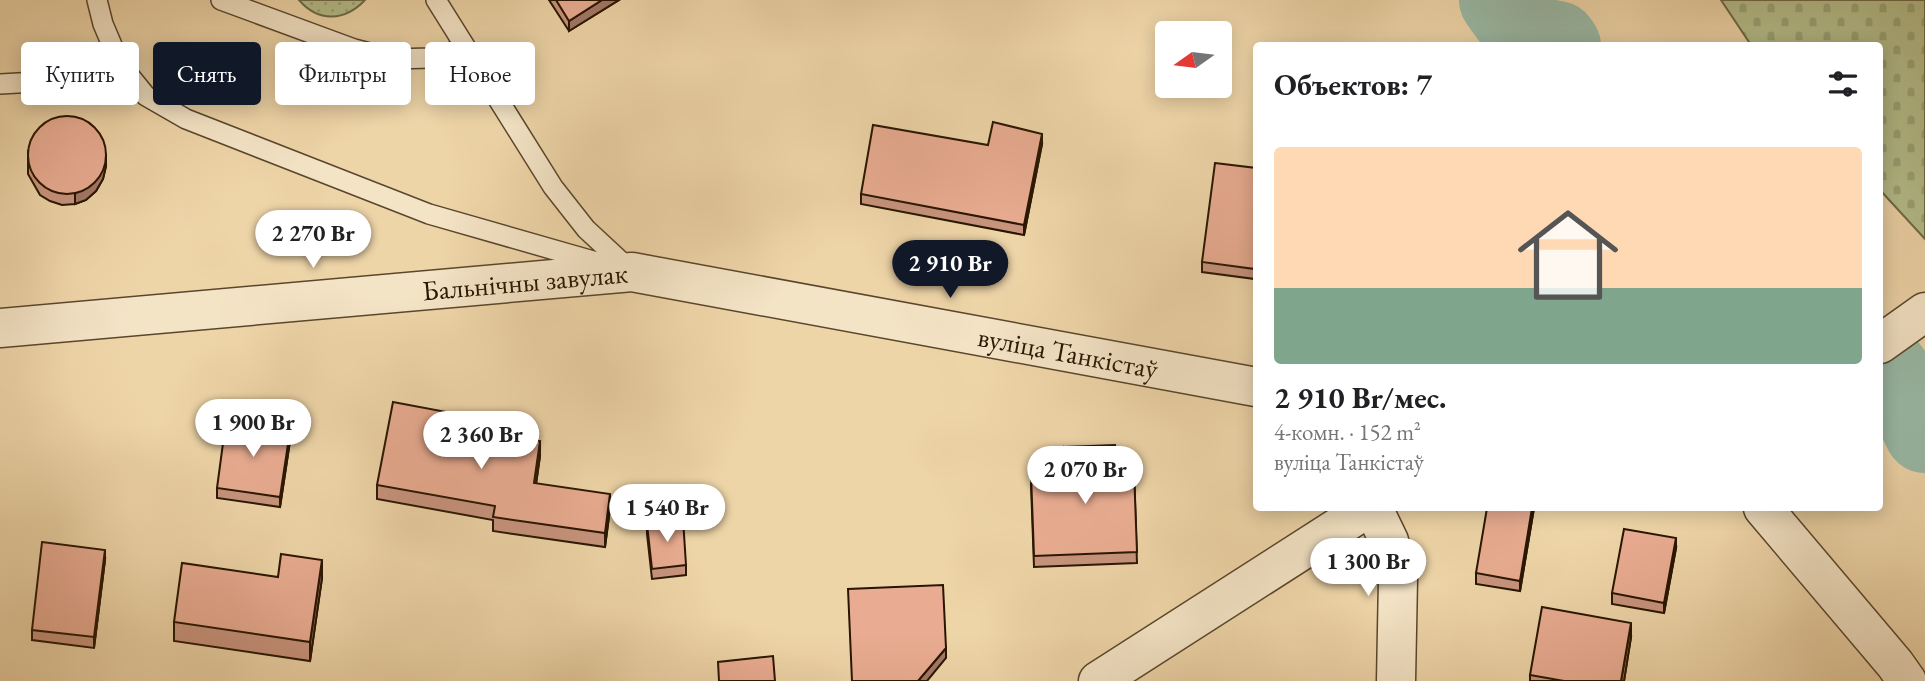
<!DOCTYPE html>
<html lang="ru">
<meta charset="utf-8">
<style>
body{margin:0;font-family:"EB Garamond",serif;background:#f6f6f6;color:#202124;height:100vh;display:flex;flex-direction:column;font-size:26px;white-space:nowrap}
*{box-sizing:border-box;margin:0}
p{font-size:23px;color:#757577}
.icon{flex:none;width:38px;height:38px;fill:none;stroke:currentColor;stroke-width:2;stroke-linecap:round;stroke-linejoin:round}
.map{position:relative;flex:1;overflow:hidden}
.details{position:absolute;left:1253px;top:42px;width:630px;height:469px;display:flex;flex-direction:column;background:#fff;border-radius:7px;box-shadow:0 4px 18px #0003}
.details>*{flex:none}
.guide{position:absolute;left:21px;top:42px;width:665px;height:63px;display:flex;gap:14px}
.needle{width:46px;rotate:256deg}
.fabs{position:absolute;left:1155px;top:21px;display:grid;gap:14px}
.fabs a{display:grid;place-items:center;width:77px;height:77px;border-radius:7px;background:#fff;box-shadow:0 4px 18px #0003;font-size:35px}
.price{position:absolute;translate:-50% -60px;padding:0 16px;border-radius:24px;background:#fff;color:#222;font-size:23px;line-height:46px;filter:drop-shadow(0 2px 4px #0008)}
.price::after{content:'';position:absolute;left:50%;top:42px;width:21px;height:16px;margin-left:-10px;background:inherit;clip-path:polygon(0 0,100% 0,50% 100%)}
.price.active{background:#111827;color:#fff}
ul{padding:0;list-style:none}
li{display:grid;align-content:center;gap:14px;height:371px;padding:0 21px}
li+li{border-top:2px solid #e0e0e0}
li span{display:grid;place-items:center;height:217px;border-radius:7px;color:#555}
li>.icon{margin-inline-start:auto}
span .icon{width:126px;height:126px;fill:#fffc;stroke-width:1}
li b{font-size:30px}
h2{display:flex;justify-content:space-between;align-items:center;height:84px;padding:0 21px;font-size:30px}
.pill{padding:0 24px;border-radius:7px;background:#fff;box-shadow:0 4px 18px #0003;font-size:24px;line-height:63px}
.pill.active{background:#111827;color:#fff}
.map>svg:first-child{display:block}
.grass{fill:url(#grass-dots);stroke:#6e6a46;stroke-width:2}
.cemetery{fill:url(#cemetery-stones);stroke:#6e6a46;stroke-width:2}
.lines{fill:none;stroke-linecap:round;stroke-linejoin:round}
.river{stroke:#99b9a6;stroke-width:82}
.service-casing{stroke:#5a462c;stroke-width:22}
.minor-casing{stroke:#5a462c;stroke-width:41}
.tertiary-casing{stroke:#5a462c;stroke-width:41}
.service{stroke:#f4e4c6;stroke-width:19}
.minor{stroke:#f4e4c6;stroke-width:38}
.tertiary{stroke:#f4e4c6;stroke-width:38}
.wall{fill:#c8947e;stroke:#291602;stroke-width:2}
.shaded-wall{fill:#a37866;stroke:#291602;stroke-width:2}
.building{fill:#e9ac92;stroke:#291602;stroke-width:2}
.labels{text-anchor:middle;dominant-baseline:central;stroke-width:6;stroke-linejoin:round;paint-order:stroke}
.street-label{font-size:28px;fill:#291602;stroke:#f4e4c6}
</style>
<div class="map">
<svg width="1925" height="681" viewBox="0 0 1925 681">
<defs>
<pattern id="grass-dots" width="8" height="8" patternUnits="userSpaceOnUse" patternTransform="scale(1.75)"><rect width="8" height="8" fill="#b4be8b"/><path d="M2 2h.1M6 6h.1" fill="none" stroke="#9ba376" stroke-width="1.8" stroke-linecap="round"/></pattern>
<pattern id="cemetery-stones" width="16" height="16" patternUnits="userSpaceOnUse" patternTransform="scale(1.75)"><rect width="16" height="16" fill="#b4be8b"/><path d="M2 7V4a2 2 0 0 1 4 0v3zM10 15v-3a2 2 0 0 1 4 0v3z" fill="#9ba376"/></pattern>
</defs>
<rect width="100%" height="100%" fill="#eed5a8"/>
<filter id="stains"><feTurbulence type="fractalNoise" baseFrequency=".00286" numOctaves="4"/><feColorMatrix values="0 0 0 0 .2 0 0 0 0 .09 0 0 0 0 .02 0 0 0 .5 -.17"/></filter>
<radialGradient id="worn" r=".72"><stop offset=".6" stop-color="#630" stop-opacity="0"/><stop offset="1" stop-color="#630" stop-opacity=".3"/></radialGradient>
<path class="grass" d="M299,0H365C345,21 319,23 299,0Z"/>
<path class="cemetery" d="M1721,0H1925V239L1880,190V46L1751,45Z"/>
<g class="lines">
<path class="river" d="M1500,0L1526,36L1557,42L1560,46
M1880,359L1907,396L1925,432"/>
<g class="service-casing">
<path id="service" d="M97,0L103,24L120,64L146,96L186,119L429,214L607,265
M221,0L354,49L392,59L431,58L466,48
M436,0L553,187L586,229L628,268
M0,84L72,80L120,64"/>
</g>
<g class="minor-casing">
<g id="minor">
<path id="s1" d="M0,328L632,272L1256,387"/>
<path d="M1373,508L1389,541L1398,579L1396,681"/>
<path d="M1763,508L1895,664L1907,681"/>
</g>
</g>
<g class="tertiary-casing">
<path id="tertiary" d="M1880,344L1925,312
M1098,681L1368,508"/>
</g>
<use href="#service" class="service"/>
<use href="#minor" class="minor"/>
<use href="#tertiary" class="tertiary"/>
</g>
<path class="wall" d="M549,0H619L569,31Z
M1042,144L1024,235L861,204V194Z
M28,151L106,166L103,179L96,191L86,200L75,204L62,205L50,201L40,195L28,174Z
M1256,168V270L1255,279L1202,272V262Z
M457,430L540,456L536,484L610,509L605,547L493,531V520L377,499V485Z
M290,441L280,507L217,498V488Z
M1064,447L1116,471L1134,470L1137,563L1034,567L1031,484L1065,473Z
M1534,508L1520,591L1476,584V573Z
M647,524L686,565V575L652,579L647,534Z
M1676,548L1664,613L1612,604V593Z
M105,560L94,648L32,640V630Z
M278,577L322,578L310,661L174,641V622Z
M1631,637L1624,681H1530V675Z"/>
<path class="shaded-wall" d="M602,0H619L569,31V21Z
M1042,134V144L1024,235V225Z
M106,156V166L103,179L96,191L86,200L75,204V194Z
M290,431V441L280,507V497Z
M540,441V456L534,498V483Z
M610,494V509L605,547V533Z
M1532,508H1534L1520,591V581Z
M1676,538V548L1664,613V603Z
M105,550V560L94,648V637Z
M322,560V578L310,661V642Z
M1631,623V637L1624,681H1621Z
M946,648V658L927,681H918Z"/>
<path class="building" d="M556,0H602L569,21Z
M28 155a39 39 0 1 1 78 0a39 39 0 1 1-78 0Z
M993,122L1042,134L1024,225L861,194L873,125L988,145Z
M1215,163L1256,168V260L1255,269L1202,262Z
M393,402L457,414L454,430L540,441L534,483L610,494L605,533L493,517L495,506L377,485Z
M226,421L290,431L280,497L217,488Z
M1115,445L1116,471L1134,470L1137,552L1034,556L1031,474L1066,473L1064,447Z
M1487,508H1532L1520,581L1476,573Z
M683,519L686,565L652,569L647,524Z
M1624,529L1676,538L1664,603L1612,593Z
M42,542L105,550L94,637L32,630Z
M281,554L322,560L310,642L174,622L182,563L278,577Z
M943,585L946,648L918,681H852L848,589Z
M1542,607L1631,623L1621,681H1564L1530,675Z
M773,656L775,681H719L718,662Z"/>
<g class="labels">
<g class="street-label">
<text stroke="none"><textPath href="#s1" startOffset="527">Бальнічны завулак</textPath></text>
<text stroke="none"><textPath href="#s1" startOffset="1078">вуліца Танкістаў</textPath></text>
</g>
</g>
<rect width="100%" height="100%" filter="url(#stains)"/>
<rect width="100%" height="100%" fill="url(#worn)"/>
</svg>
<div class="fabs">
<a><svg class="needle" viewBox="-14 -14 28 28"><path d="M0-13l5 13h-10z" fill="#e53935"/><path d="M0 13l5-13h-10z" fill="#757577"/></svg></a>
</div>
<b class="price" style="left:313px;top:270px">2 270 Br</b>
<b class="price active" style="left:950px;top:300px">2 910 Br</b>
<b class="price" style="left:253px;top:459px">1 900 Br</b>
<b class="price" style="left:481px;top:471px">2 360 Br</b>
<b class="price" style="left:1085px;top:506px">2 070 Br</b>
<b class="price" style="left:667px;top:544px">1 540 Br</b>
<b class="price" style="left:1368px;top:598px">1 300 Br</b>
<div class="guide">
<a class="pill">Купить</a>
<a class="pill active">Снять</a>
<a class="pill">Фильтры</a>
<a class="pill">Новое</a>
</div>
<section class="details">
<h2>Объектов: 7<svg class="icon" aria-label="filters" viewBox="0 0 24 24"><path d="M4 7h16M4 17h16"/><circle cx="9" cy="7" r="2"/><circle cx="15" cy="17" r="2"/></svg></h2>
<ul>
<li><span style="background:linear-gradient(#ffd9b3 65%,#7fa58c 0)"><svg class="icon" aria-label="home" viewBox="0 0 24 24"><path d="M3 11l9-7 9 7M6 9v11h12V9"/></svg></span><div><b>2 910 Br/мес.</b><p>4-комн. · 152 m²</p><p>вуліца Танкістаў</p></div></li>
</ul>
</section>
</div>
